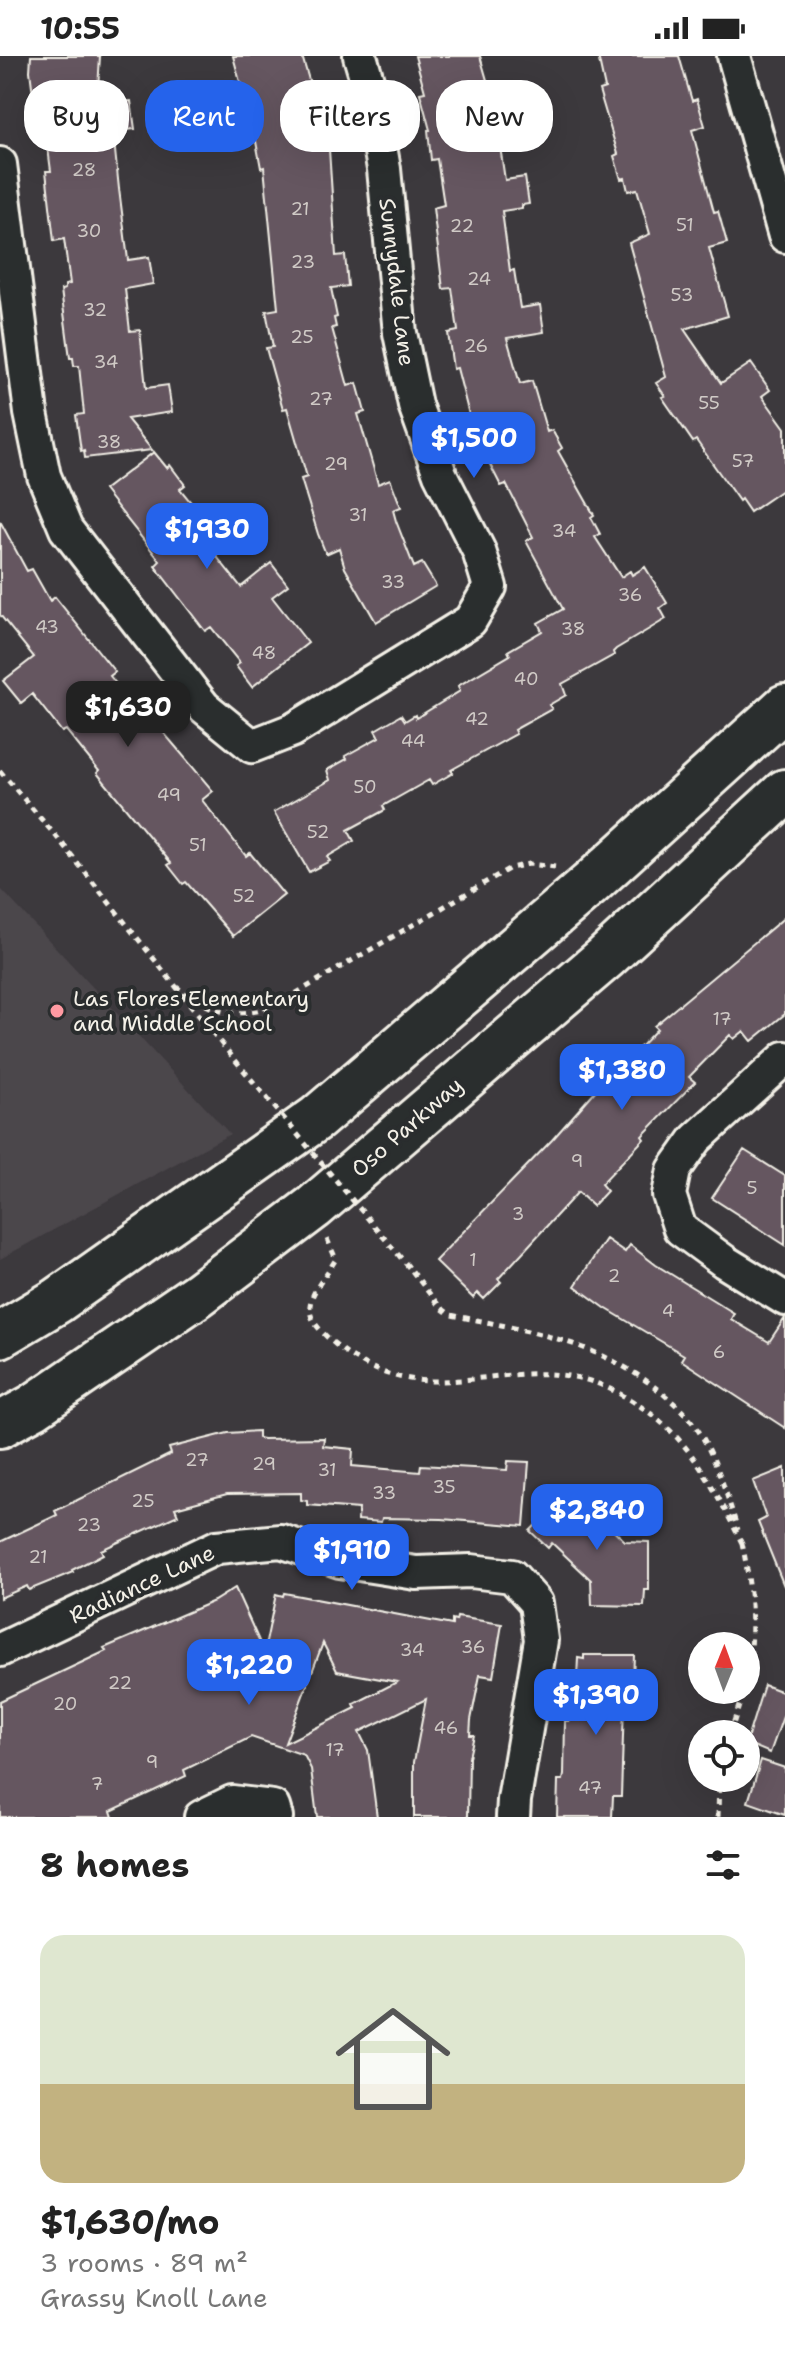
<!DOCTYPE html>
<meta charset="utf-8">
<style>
body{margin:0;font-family:"Shantell Sans",sans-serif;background:#f2f2f2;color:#222;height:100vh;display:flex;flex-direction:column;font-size:30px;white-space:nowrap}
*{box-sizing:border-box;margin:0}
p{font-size:26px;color:#767676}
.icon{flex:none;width:44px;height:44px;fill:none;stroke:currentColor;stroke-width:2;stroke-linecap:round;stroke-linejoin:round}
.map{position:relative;height:1761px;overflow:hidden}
.panel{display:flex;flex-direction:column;background:#fff;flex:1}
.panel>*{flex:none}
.banner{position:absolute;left:24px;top:24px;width:738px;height:72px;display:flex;gap:16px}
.needle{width:52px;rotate:1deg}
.buttons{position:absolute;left:688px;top:1576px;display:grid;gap:16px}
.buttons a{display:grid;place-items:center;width:72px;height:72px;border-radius:50%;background:#fff;box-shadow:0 8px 32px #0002;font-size:40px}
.price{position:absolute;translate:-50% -68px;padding:0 18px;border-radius:16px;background:#2563eb;color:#fff;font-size:26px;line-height:52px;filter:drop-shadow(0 2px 4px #0008)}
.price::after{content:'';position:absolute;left:50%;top:48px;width:24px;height:18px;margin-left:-12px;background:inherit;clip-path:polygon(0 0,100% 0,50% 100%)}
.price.selected{background:#222;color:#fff}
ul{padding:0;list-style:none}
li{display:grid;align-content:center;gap:16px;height:424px;padding:0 40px}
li+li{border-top:2px solid #e0e0e0}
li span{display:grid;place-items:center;height:248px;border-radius:24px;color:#555}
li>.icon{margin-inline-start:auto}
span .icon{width:144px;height:144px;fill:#fffc;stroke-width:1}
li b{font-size:34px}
h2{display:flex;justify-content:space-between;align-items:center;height:96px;padding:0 40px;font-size:34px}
.tag{padding:0 28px;border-radius:32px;background:#fff;box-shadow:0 8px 32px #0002;font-size:28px;line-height:72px}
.tag.selected{background:#2563eb;color:#fff}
.status{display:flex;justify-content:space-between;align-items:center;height:56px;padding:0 40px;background:#fff;direction:ltr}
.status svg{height:22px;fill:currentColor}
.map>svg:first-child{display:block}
.built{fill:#4b464b}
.building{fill:#655661;stroke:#f4f1e8;stroke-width:2;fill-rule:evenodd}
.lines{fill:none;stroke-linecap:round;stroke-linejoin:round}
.minor-casing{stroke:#f4f1e8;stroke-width:38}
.primary-casing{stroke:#f4f1e8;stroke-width:50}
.path{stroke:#f4f1e8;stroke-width:5;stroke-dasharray:6 6;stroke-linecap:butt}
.minor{stroke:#2a2d2e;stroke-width:32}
.primary{stroke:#2a2d2e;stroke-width:44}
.path-bridge{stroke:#f4f1e8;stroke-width:5;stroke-dasharray:6 6;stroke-linecap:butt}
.poi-dot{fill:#ff9aa2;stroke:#2a2d2e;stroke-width:3}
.labels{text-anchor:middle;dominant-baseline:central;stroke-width:8;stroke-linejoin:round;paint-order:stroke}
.number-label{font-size:18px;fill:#d0cac6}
.street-label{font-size:22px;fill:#f4f1e8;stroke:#2a2d2e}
.poi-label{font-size:22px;fill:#f4f1e8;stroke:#2a2d2e;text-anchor:start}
</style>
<div class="status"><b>10:55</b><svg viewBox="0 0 49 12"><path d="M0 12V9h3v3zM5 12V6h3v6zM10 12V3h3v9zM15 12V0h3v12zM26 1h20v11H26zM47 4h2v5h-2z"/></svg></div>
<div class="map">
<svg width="785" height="1761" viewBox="0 0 785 1761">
<rect width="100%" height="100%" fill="#3c393d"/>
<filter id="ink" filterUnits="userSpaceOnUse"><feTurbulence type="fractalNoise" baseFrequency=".0125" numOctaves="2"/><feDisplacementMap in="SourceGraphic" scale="16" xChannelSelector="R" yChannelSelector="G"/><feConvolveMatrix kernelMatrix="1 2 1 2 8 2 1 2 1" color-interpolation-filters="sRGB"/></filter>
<g filter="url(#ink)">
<path class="built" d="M0,832L230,1078L0,1203Z"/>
<path class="building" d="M31,0H100L97,49L131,45L135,73L113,75L119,133L128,204L149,201L153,228L125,233L130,275L140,274L146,332L168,329L172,356L127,363L152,394L85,402L84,394L81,395L76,359L84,358L79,310H74L73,302H70L61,234L65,233V229L70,228L64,183L54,185L46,115H51L45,69L37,70L30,15Z
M233,0H302L325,79L328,78L336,200L345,199L348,230L331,232L337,261L334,262L336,271L332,272L348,330L357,327L365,356L358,358L378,428L390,423L401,451L393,454L396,465L414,511L422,507L436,530L376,566L345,512L339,492L326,498L318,478L301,423L307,421L287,352L283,353L266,292L273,291L266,255L278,253L264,111L261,112L249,48H246Z
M415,0H480L489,31L491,30L505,124L525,121L529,148L522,149V152L502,155L510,215L514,214L520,252L540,249L544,276L507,282L520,328L532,325L547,376L552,374L562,392L558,395L594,459L591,461L600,478L595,481L621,521L630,515L632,519L645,511L667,547L660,552L666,563L616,593L613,596L614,599L562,628L566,639L549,649L552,653L514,674L516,678L451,714L453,717L432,729L429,724L383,750L385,754L348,774L354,785L327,801L330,805L309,816L274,756L330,724L327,714L347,703L345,700L379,681L375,674L401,659L405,665L415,659L416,662L460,635L458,630L510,599L508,595L542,575L538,567L563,553L526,485L533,481L506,428L501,430L480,389L477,390L457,312L453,313L448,277L458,275L452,232L443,233L433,152L444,149L437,103L431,104L428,74H430L420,37L425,36Z
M598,0H679L692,45L697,43L705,70L692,74L714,156L718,155L727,187L709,192L728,260L684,273L721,327L751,307L770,334L762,340L785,372V432L750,456L741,443L739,445L696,384L693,386L662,341L665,340L656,327L666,321L629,187L650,178L637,133L628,135L625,122L621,123L614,100L618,98L599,34L605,32Z
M154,396L167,412L170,409L185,429L180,433L211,471L214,469L228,486L214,497L241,531L271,507L288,529L272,541L308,587L252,631L236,610L240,607L211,571L205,575L155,510L160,505L104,434Z
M0,465L27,515L32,513L50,545L55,541L115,616L110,620L148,668L153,664L213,735L202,744L246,800L250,797L284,839L233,880L186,826L183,828L168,809L171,807L97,717L99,715L66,674L62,676L32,638L21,647L3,625L34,601L0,559Z
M785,861V958L752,985L744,975L734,983L730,979L689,1021L695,1026L642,1080L644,1083L601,1128L607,1135L593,1150L578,1136L498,1223L501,1226L484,1243L478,1237L473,1242L435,1205L552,1084L619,1008L621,1011L657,973L654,970Z
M744,1094L785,1120V1189L712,1142Z
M606,1183L625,1196L630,1189L656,1209L734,1257L731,1263L769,1286L785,1262V1372L681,1304L684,1299L605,1252L575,1230Z
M258,1375V1382L263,1383L324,1382L323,1390L353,1393L352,1410L420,1416L421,1409L507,1414L508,1405L529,1406L524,1470L442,1463L382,1462L381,1466L358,1464L359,1453L307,1449V1445L301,1444V1437L227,1438L175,1452L178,1459L101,1494L103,1498L72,1514L73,1516L29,1534L27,1530L0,1542V1486L57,1459L55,1455L171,1398L169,1392L228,1377Z
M785,1412V1530H784L758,1466L766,1462L753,1425Z
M570,1433L625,1485L649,1486V1534H645L644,1550L592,1549L591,1524L552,1487L548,1492L530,1475Z
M235,1532L264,1596L276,1538L283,1540L284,1537L452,1569V1564L456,1565L457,1561L502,1568L493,1621L480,1619L471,1664L470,1679H474L469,1701L468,1761H414V1706L426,1643L359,1676L368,1694L377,1761H317L311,1713L304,1699L251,1681L184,1714L186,1720L111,1755L113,1761H0V1645L106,1595L104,1592L214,1545ZM323,1587L337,1615L397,1626L354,1648L356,1652L285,1687Z
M584,1599H634L632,1650H624L621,1740H613L612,1761H557L558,1724H563L564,1719L565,1665H569V1660H575L578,1602L584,1603Z
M764,1629L785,1637V1655L770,1697L746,1687Z
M761,1704L785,1712V1759L748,1746Z"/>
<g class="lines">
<g class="minor-casing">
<path id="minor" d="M734,0L785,180
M0,108L31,357L44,420L66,473L204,651L252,690L293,674L470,565L490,531L479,495L440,418L415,349L400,277L384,113L370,34L360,0
M785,1002L696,1083L674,1114L669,1139L680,1173L725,1206L785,1243
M0,1594L217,1491L281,1485L340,1505L416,1517L471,1515L512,1520L536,1547L541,1584L514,1744L513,1761
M201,1761L232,1746L273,1751L276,1761"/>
</g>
<g class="primary-casing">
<path id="primary" d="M0,1279L57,1245L317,1062L589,829L785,651
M0,1369L33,1351L199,1238L314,1151L605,902L785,736"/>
</g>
<path class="path" d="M0,715L61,786L220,986
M175,930C212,955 225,963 271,952L510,812L529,808L555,811
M327,1183L336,1203C311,1242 293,1253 335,1288C429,1367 512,1288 608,1332C683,1367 708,1420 743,1489
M412,1215L440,1251L451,1259C531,1275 603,1286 667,1341C680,1352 694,1366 703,1382C719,1411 728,1443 738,1474
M742,1487C752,1534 756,1581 746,1628
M730,1678L744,1634
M718,1761L719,1722"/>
<use href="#minor" class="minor"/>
<use href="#primary" class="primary"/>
<path class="path-bridge" d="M220,986L412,1215"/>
</g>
</g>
<circle class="poi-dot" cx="57" cy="955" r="8"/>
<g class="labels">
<g class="number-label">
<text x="84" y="114">28</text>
<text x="300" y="153">21</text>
<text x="685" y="169">51</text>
<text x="462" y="170">22</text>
<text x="89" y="175">30</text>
<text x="303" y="206">23</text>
<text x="479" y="223">24</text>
<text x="682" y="239">53</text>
<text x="95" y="254">32</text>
<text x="302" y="281">25</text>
<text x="476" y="290">26</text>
<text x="106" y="306">34</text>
<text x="321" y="343">27</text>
<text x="709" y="347">55</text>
<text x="109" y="386">38</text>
<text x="743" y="405">57</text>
<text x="336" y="408">29</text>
<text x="358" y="459">31</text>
<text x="564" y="475">34</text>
<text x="393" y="526">33</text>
<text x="630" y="539">36</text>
<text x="47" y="571">43</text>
<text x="573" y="573">38</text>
<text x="264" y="597">48</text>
<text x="526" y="623">40</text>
<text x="477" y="663">42</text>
<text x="413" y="685">44</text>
<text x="365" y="731">50</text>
<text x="169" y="739">49</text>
<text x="318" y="776">52</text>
<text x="198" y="789">51</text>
<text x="244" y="840">52</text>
<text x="722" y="963">17</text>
<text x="577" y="1105">9</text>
<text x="752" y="1132">5</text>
<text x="518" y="1158">3</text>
<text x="473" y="1204">1</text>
<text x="614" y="1220">2</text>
<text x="668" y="1255">4</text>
<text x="719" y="1296">6</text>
<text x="197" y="1404">27</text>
<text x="264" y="1408">29</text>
<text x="327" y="1414">31</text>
<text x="444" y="1431">35</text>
<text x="384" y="1437">33</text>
<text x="143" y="1445">25</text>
<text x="89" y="1469">23</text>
<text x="38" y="1501">21</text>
<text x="473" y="1591">36</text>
<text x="412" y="1594">34</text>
<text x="120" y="1627">22</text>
<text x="65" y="1648">20</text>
<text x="446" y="1672">46</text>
<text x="335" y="1694">17</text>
<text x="152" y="1706">9</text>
<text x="97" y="1728">7</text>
<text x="590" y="1732">47</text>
</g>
<g class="street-label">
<text transform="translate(397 226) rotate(83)">Sunnydale Lane</text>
<text transform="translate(407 1071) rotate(-41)">Oso Parkway</text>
<text transform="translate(142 1528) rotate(-25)">Radiance Lane</text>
</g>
<g class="poi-label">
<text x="73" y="942">Las Flores Elementary<tspan x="73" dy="25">and Middle School</tspan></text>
</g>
</g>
</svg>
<div class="buttons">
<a><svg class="needle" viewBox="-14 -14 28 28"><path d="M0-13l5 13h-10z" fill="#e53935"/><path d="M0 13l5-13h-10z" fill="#767676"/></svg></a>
<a><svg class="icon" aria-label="locate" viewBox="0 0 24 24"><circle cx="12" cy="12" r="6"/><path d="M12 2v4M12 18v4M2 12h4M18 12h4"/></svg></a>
</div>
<b class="price" style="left:474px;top:424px">$1,500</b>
<b class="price" style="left:207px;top:515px">$1,930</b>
<b class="price selected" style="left:128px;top:693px">$1,630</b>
<b class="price" style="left:622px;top:1056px">$1,380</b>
<b class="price" style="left:597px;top:1496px">$2,840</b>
<b class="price" style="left:352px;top:1536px">$1,910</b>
<b class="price" style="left:249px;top:1651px">$1,220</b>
<b class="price" style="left:596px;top:1681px">$1,390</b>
<div class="banner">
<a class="tag">Buy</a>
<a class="tag selected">Rent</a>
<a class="tag">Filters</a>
<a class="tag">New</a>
</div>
</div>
<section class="panel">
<h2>8 homes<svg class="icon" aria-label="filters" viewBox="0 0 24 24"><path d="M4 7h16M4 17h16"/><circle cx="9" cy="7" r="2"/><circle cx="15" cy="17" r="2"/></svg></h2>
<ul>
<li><span style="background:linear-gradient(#dfe7d0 60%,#c2b280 0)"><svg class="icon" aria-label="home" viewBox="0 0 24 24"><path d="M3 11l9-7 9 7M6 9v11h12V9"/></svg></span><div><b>$1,630/mo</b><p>3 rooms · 89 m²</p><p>Grassy Knoll Lane</p></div></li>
</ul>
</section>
